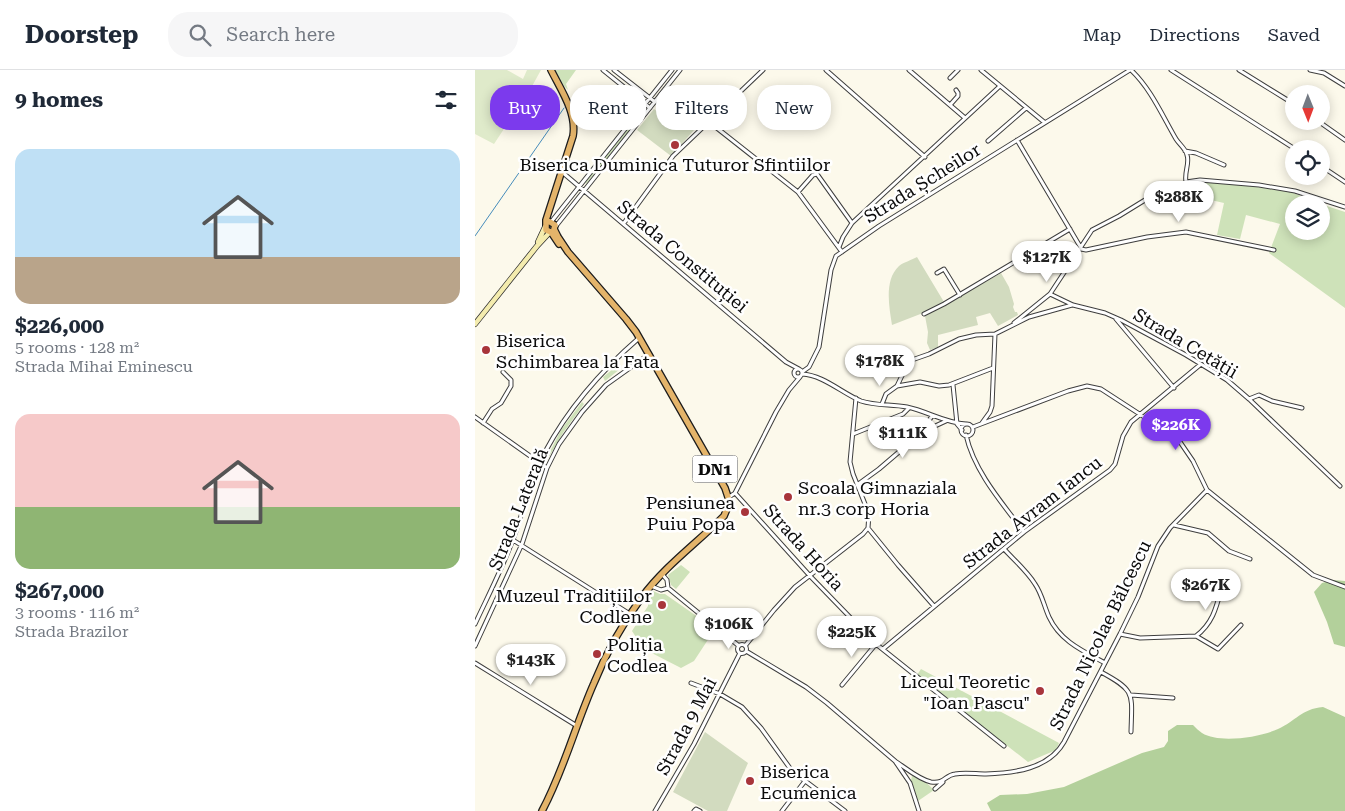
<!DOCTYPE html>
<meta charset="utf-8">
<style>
body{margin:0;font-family:"Roboto Serif",serif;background:#f6f6f7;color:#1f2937;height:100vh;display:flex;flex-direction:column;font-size:19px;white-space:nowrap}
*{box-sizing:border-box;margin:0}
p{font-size:16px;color:#747a83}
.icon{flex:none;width:28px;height:28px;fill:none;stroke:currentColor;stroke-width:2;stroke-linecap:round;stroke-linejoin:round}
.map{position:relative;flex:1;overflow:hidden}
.details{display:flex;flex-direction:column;background:#fff;width:475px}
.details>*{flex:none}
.guide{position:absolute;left:15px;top:15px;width:475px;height:45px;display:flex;gap:10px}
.needle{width:32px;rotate:179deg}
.tools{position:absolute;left:810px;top:15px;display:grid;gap:10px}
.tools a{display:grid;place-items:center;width:45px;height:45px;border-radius:50%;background:#fff;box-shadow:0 2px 12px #0003;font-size:25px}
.price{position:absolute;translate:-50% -42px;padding:0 11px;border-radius:18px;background:#fff;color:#222;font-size:16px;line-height:32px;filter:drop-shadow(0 1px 2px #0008)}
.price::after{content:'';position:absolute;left:50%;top:30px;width:15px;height:11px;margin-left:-8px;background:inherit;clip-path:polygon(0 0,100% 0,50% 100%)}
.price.on{background:#7c3aed;color:#fff}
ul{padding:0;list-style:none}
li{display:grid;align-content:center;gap:10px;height:265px;padding:0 15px}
li span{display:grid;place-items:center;height:155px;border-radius:15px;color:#555}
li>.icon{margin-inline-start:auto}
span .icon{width:90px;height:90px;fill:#fffc;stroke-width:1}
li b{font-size:21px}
h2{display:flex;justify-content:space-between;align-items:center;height:60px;padding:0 15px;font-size:21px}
.chip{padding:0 18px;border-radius:20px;background:#fff;box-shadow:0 2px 12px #0003;font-size:18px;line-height:45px}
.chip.on{background:#7c3aed;color:#fff}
header{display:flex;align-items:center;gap:30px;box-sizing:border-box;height:70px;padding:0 25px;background:#fff;border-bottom:1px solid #e0e1e3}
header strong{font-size:24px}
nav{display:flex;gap:28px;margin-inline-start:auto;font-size:18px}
.search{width:350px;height:45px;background:#f6f6f7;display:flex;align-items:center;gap:12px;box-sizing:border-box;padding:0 18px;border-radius:20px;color:#747a83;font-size:19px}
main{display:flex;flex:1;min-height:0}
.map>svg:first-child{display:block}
.green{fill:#cee2b9}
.forest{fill:#b3d09b}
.cemetery{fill:#d2dbbf}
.pitch{fill:#dfeaca}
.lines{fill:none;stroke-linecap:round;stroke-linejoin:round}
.stream{stroke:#468cbb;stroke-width:1}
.minor-casing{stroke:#3e3e3e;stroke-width:5}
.secondary-casing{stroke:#2d2d2d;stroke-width:6}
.trunk-casing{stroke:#1c1c1c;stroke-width:8}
.minor{stroke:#fff;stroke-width:3}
.secondary{stroke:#f4ecae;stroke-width:4.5}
.trunk{stroke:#e4b46a;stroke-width:5.5}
.poi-dot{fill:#a8353b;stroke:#fff;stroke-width:2}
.labels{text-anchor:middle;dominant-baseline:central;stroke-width:5;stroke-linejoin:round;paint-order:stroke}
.shield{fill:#fff;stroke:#545454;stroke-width:1}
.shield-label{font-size:16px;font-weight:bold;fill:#0b0b0b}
.poi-label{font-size:18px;fill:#0b0b0b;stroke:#fff;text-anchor:start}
.street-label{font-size:18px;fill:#0b0b0b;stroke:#fff}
</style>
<header>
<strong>Doorstep</strong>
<div class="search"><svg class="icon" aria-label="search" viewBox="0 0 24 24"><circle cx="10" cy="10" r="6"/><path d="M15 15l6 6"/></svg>Search here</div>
<nav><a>Map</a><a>Directions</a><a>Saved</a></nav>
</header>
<main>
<section class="details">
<h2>9 homes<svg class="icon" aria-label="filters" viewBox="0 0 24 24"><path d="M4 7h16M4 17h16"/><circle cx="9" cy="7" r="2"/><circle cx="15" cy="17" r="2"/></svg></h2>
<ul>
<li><span style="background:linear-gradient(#bfe0f5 70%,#b9a48a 0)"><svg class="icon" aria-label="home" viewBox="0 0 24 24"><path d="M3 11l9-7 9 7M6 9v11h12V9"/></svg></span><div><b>$226,000</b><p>5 rooms · 128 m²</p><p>Strada Mihai Eminescu</p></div></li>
<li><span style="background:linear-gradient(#f6c9c9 60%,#8fb573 0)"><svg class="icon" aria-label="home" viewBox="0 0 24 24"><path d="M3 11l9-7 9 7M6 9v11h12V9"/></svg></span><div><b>$267,000</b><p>3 rooms · 116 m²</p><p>Strada Brazilor</p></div></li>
</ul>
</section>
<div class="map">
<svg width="870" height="741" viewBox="0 0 870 741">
<rect width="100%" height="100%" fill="#fcf9eb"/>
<path class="green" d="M80,0H101L91,14L93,20L89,16Z
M165,43L167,45L111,114L110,112Z
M723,111L782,117L816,122L846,134H819V161H846V134L870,142V238L794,183L805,154L771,145L765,169L742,165L749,133L727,128L723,141H709L693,128L691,122Z
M143,295L145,299L130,311L128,307Z
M107,332L109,334L88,363L71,392L69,393L86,360Z
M206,495L215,502L201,519L196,515L193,505Z
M178,521L185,524H190L240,559L219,591L206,598L169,579L157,561L173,536V528Z
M446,599L584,673L581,680L553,692L442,605Z
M437,706C445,706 453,714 459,720L443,731L436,710Z"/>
<path class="forest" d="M858,510L870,511V577L859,574L852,552L839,522L847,513Z
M848,637L870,647V741H516L512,733L525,725L552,724L589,717L667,683L689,677L693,671V661L702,655H718C721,658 724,661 727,663C744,674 786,667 803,659C821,651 826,639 848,637Z"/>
<path class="cemetery" d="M196,26L227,51L196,86L162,60L179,39L183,42Z
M442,187L469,232L448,243L417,255C414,236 409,210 424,196C429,192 437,190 442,187Z
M526,203L534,217L539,234L538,237L540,242H542L543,245L523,256L515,243L501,247L503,255L463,265V277L455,280L452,273L453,262L450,246Z
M230,662L273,693L252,741H233L198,722Z"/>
<path class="pitch" d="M0,0H32L48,9L52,0H66L56,18L19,74L0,64Z"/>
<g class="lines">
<path class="stream" d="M0,166L89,38"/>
<g class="minor-casing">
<path id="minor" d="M128,0L175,38
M139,0L180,32
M351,0L450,87
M434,0L490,48
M506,0L569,52
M656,0C676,19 687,45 701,69C704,74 711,79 712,85C715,93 709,102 711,112
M696,0L820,79
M764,0L819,34
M835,0L849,3L870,16
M475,8L483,0
M191,18L323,122L367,182
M475,35L483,26V23L481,20
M843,51L870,70
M542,70L606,178
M513,71L551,38
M710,81L721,83L749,95
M846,96L870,112
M87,102L311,292L324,299
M323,122L338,105L342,104L377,153
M76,152L197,0
M149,153L198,86L288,0
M81,156L205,0
M364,177L368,167L377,153L525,16
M606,179L611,180L672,167L711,162L799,180
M462,203L469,199L485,225
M575,224L598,235L630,243L646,250L711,285L752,310L774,329L865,416
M449,244L469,234L595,159
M641,249L699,318
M539,253L575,224L617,160L644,146L670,130L711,112L725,110L784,115L820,121L870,137
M319 303a4 4 0 1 1 8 0a4 4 0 1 1-8 0Z
M327,302L334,297L344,277L356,200L361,186L404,156L655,0
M327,304C348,305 367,323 386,331C401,336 417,334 432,337C452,341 470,353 491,354
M478,315L482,354L487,360
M422,316L445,312L464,316L474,315L518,298
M381,328L375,392L378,404L394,444L393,458L423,495L459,536
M774,329L784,325L797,331L827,338
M407,334L411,324L422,316L434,291L454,284L484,269L501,265L520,264L554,247L597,235
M0,347L72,398
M8,353L17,339L26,333L36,316V310L28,302
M507,353L515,342L517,336L520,264
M486 360a6 6 0 1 1 12 0a6 6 0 1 1-12 0Z
M498,357L593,321L612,316L626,319L703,369L718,391L732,420L838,505L870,517
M445,363L471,351
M378,364L428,344L434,338
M491,365C499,401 527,433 549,462
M382,415L404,399L445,364L457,346
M260,423L336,507L401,574L529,676
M254,427L260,423L301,342L314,320L325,307
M699,455L733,463L754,481L775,489
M38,470L155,544
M529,479C539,490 552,501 560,514C567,524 569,536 574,547C585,571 608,581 630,593
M187,504L192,510L193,518L264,576
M176,516L186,520L193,518
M0,554C13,526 28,497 39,467C49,439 56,408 70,382C93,339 127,300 164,268
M645,564L665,568L721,566L743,579L766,555
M721,566C737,554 741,539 746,520
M262.5 579a4.5 4.5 0 1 1 9 0a4.5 4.5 0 1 1-9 0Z
M0,576L47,474L72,398L84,374L107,342L131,315L173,285
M270,576L299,540L320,517L388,464L393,458
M408,579L549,462L635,400L640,394L648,366L656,352L726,294
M271,581L331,617L352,633L420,691L435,713L444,741
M0,593L102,656
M626,602C661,621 657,623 656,662
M216,613L245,624L267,637L286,658L317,701L370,741
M367,615L401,574
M656,625L698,628
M420,691C431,698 443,709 456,712C470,714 470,705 480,704C490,702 501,704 511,704C539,703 574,699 589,672L645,564L663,527L683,476L695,458L732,420
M460,719L468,712
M180,741L219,674L265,583
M219,741L221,739L225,741
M307,741L330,711"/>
</g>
<g class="secondary-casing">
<path id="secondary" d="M63,172L70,157
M0,254L62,176L75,162"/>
</g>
<g class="trunk-casing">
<path id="trunk" d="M76,0C86,20 102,43 98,66L71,150V160L76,162L84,174
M67,741C89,700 100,656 119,613C131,583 148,553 167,527C190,496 222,473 249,446L254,434L253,427L250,418L161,262L151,249L93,182L83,167L79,159L80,155L75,152"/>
</g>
<use href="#minor" class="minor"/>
<use href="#secondary" class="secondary"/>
<use href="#trunk" class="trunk"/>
</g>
<g class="poi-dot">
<circle cx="200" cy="75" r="5"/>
<circle cx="11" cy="280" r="5"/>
<circle cx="313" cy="427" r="5"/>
<circle cx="270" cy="442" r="5"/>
<circle cx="187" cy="535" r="5"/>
<circle cx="122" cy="584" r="5"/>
<circle cx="565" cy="621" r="5"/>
<circle cx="275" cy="711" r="5"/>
</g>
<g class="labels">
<rect class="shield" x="217.5" y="385.5" width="45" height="27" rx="4"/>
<g class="shield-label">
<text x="240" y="399">DN1</text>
</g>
<g class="poi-label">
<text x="200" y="94" text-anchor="middle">Biserica Duminica Tuturor Sfintiilor</text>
<text x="21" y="270">Biserica<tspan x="21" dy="21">Schimbarea la Fata</tspan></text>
<text x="323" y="417">Scoala Gimnaziala<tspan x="323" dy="21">nr.3 corp Horia</tspan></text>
<text x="260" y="432" text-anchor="end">Pensiunea<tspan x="260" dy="21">Puiu Popa</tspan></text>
<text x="177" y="525" text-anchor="end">Muzeul Tradițiilor<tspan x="177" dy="21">Codlene</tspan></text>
<text x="132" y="574">Poliția<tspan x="132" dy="21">Codlea</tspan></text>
<text x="555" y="611" text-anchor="end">Liceul Teoretic<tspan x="555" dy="21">"Ioan Pascu"</tspan></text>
<text x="285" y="701">Biserica<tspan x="285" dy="21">Ecumenica</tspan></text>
</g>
<g class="street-label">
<text transform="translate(447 113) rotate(-32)">Strada Șcheilor</text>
<text transform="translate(208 186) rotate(40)">Strada Constituției</text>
<text transform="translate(711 273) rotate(31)">Strada Cetății</text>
<text transform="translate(43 439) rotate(-68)">Strada Laterală</text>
<text transform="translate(557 442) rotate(-38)">Strada Avram Iancu</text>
<text transform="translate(329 477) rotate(48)">Strada Horia</text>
<text transform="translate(625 565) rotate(-64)">Strada Nicolae Bălcescu</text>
<text transform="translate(211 656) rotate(-62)">Strada 9 Mai</text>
</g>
</g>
</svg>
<div class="tools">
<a><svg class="needle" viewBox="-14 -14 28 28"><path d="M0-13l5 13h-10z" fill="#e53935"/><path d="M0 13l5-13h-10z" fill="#747a83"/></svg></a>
<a><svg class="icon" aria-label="locate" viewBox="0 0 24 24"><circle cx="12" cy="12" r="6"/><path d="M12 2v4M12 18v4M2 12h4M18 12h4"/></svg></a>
<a><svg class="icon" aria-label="layers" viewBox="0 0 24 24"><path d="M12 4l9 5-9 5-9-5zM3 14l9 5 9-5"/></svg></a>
</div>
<b class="price" style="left:704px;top:153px">$288K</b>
<b class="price" style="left:572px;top:213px">$127K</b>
<b class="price" style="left:405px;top:317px">$178K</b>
<b class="price on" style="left:701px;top:381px">$226K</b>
<b class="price" style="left:428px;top:389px">$111K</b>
<b class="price" style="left:731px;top:541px">$267K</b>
<b class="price" style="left:254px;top:580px">$106K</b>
<b class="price" style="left:377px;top:588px">$225K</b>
<b class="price" style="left:56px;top:616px">$143K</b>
<div class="guide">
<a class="chip on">Buy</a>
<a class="chip">Rent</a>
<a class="chip">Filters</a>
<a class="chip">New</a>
</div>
</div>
</main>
